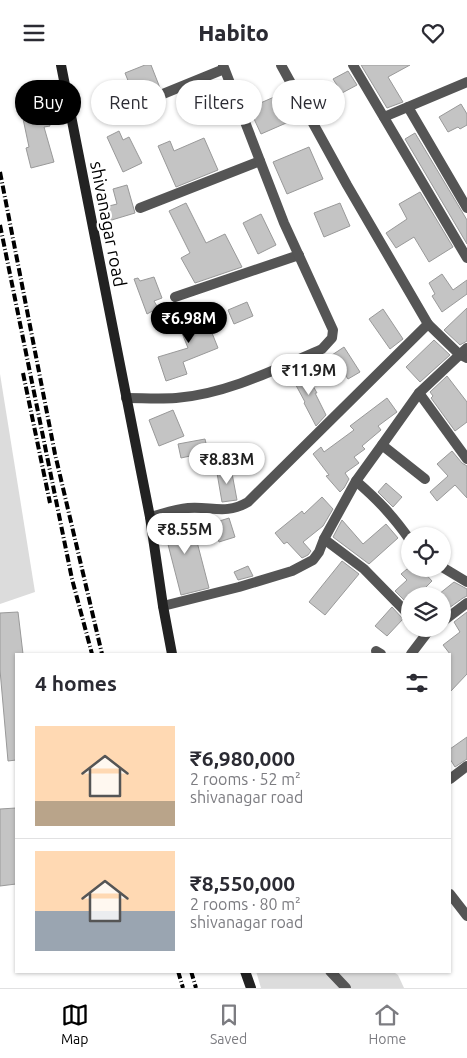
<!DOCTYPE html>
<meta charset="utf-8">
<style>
:root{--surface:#fff;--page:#f7f7f7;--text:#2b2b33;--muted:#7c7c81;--line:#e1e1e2;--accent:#000}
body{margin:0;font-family:Ubuntu,sans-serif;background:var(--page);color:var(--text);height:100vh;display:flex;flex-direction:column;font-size:19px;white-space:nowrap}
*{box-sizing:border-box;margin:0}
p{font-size:16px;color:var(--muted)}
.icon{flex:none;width:28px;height:28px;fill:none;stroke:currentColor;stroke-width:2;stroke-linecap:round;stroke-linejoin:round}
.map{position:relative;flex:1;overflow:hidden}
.details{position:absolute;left:15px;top:588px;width:436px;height:320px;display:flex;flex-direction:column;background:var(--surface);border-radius:0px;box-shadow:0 1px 4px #0004}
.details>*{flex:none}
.top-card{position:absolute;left:15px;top:15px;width:438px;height:45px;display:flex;gap:10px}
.tools{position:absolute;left:401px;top:462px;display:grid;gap:10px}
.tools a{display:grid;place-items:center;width:50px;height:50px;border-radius:50%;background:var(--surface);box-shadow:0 1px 4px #0004;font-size:25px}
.price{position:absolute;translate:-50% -42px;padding:0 11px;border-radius:18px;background:#fff;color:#222;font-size:16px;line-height:32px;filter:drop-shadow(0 1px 2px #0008)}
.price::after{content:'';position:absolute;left:50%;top:30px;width:15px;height:11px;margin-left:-8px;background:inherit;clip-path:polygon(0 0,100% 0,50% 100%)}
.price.active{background:var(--accent);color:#fff}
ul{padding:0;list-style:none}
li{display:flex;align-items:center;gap:15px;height:125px;padding:0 20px}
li+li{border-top:1px solid var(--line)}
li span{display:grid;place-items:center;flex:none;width:140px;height:100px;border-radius:0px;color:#555}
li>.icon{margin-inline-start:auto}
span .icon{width:60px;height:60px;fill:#fffc;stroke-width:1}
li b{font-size:21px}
h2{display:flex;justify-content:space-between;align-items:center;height:60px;padding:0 20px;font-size:21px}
.pill{padding:0 18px;border-radius:22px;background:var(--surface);box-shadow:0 1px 4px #0004;font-size:18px;line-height:45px}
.pill.active{background:var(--accent);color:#fff}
header{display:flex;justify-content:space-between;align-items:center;height:65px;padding:0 20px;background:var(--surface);font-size:22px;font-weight:800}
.tabs{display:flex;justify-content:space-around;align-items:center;height:70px;border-top:1px solid var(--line);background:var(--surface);font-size:14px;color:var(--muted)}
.tabs a{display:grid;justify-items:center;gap:2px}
.tabs .active{color:var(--accent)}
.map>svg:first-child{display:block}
</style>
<header><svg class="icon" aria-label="menu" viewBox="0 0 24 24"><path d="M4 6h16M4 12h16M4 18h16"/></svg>Habito<svg class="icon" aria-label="heart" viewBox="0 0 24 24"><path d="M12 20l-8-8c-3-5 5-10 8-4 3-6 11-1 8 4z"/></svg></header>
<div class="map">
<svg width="467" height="923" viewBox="0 0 467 923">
<rect width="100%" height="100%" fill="#fff"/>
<g fill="#dcdcdc">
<path d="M0,309L35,527L0,539Z"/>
<path d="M256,906H392L398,910L404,923H261Z"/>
</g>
<g fill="#c4c4c4" stroke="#999">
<path d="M145,0H151L160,23L135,33L125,8Z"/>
<path d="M361,0H410L388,12L403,37L387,43Z"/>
<path d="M348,6L357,20L342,28L333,14Z"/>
<path d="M281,29L293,55L261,69L249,43Z"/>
<path d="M461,39L467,49V60L460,64L458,62L448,67L439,52Z"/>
<path d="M46,44L50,61L44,62L54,97L31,103L26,83L29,82L22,49Z"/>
<path d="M119,66L123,75L129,72L142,98L123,107L107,72Z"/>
<path d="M415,68L467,155V179L405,74Z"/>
<path d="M204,73L218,105L176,122L158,81L170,76L174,86Z"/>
<path d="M309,82L323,114L287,129L273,97Z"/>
<path d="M127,120L135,148L105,157L101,143L117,139L113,124Z"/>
<path d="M420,127L453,182L429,197L414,172L396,183L386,168L407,154L399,139Z"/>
<path d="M186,138L206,178L225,169L242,202L195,218L181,193L190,188L169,146Z"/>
<path d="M340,138L350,161L324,172L314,148Z"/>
<path d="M261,149L276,180L258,189L243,158Z"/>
<path d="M442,209L453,225L467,215V229L442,247L432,231L435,229L429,218Z"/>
<path d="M154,212L162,233L154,236L158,243L147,249L134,214L138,213L140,216Z"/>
<path d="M247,237L253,251L234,259L228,245Z"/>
<path d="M202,243L218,283L183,297L187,309L166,316L158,292L188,283L176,253Z"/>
<path d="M467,243V276L460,280L444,265Z"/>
<path d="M383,244L403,274L390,284L369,254Z"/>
<path d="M434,275L450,290L420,317L406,302Z"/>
<path d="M344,282L360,307L348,314L332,290Z"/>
<path d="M303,303L317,328H315L326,350L316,361L304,338L305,337L291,311Z"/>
<path d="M447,311L467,337V357L455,366L431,333L433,331L430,327Z"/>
<path d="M387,333L397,347L378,361L381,365L362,381L365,384L354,392L359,398L345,408L349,414L344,423L340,427L326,411L329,410L313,389L321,382L324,387L354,365L350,361Z"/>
<path d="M173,345L184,371L159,381L149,355Z"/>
<path d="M205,374L208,387L181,393L178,379Z"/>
<path d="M452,386L462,398L467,401V433L455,420L437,436L430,427L448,411L437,399Z"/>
<path d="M231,403L237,435L222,437L217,408L219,407L218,405Z"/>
<path d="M386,418L402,432L393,442L378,427Z"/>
<path d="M322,432L333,444L323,461L303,477L311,486L308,490L302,493L287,477L284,479L275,468L302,446L304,449Z"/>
<path d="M190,450L209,523L181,530L162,456Z"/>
<path d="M229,453L235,472L219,477L213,458Z"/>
<path d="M342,455L363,479L386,459L398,473L369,499L333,472Z"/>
<path d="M342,496L359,509L325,550L309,537Z"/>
<path d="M248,501L253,511L238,515L234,507Z"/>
<path d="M407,504H421L432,516L417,531H410V541L395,526L407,515L401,509Z"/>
<path d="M454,517L467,524V531L463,533L442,548V531L439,529Z"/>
<path d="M392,542L403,554L387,571L375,561Z"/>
<path d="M18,547L23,589H16V695L8,696L0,605V548Z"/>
<path d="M467,547V609L450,627V589L443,580L460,567L454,557Z"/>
<path d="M467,672V694L455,702L450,694V684Z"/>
<path d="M16,743V819L0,821V744Z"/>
</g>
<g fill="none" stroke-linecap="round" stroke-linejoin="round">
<g stroke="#555" stroke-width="10">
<path d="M353,0L467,193"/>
<path d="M408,42L467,143"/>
<path d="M109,51L224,4"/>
<path d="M384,52L467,17"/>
<path d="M140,143L260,96"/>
<path d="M175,232L299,190"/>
<path d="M428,259L459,289L467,293"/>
<path d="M419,328L467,394"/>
<path d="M126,333C142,333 159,334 176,333C227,329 276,304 322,284L332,273L333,265L284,158L223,0"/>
<path d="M382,380L425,414"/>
<path d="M356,416C379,436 393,451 410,475"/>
<path d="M150,452C162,449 175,444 188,443C211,441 226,450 248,437L428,259L347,120L281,0"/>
<path d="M324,474L364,504L410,551"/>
<path d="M442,502L467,517"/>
<path d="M163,541L239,522L292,506L313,495L319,487L324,474L356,416L382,380L419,328L467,283"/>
<path d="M442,557L467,538"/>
<path d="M376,586L381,589"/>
<path d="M411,589L427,568L433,564"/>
<path d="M450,714L467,701"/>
<path d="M450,829L467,851"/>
<path d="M330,906L346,923"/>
</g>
<g stroke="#222" stroke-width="10">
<path d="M61,0L150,452L163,541L172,589"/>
<path d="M245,906L251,923"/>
</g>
<g stroke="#000" stroke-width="4" stroke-dasharray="8 2.5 1 2.5" stroke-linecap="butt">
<path d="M0,107L55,389L102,589"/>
<path d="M0,160L72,514L92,589"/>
<path d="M23,308L50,438"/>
<path d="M178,906L183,923"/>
<path d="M191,906L196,923"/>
</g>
</g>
<g text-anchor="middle" stroke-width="4.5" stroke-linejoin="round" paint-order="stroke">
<g font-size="18" fill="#000" stroke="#fff">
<text transform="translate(108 159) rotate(79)" y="6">shivanagar road</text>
</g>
</g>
</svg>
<div class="tools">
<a><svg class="icon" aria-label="locate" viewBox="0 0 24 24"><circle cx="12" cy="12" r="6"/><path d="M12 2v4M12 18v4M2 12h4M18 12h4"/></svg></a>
<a><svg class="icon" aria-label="layers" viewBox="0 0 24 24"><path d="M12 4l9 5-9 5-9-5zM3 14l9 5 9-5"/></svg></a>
</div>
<b class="price active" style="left:189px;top:279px">₹6.98M</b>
<b class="price" style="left:309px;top:331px">₹11.9M</b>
<b class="price" style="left:227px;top:420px">₹8.83M</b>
<b class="price" style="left:185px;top:490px">₹8.55M</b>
<div class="top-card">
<a class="pill active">Buy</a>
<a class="pill">Rent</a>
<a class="pill">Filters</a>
<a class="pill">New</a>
</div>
<section class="details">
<h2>4 homes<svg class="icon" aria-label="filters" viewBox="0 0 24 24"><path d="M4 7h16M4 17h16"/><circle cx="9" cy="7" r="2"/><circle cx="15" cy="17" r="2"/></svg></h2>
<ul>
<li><span style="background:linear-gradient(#ffd9b3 75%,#b9a48a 0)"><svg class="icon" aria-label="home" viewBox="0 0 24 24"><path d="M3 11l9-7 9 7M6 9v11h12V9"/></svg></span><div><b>₹6,980,000</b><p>2 rooms · 52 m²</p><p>shivanagar road</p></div></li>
<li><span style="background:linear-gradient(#ffd9b3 60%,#9aa5b1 0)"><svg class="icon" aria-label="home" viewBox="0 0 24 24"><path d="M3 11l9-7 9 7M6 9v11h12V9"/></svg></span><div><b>₹8,550,000</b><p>2 rooms · 80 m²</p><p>shivanagar road</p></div></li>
</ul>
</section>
</div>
<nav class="tabs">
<a class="active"><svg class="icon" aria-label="map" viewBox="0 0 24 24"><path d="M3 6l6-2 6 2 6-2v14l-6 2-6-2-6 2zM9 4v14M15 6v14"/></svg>Map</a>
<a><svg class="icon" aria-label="saved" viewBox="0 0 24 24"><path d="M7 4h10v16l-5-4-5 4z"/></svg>Saved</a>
<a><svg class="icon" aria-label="home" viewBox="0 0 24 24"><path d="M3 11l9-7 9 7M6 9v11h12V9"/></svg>Home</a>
</nav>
